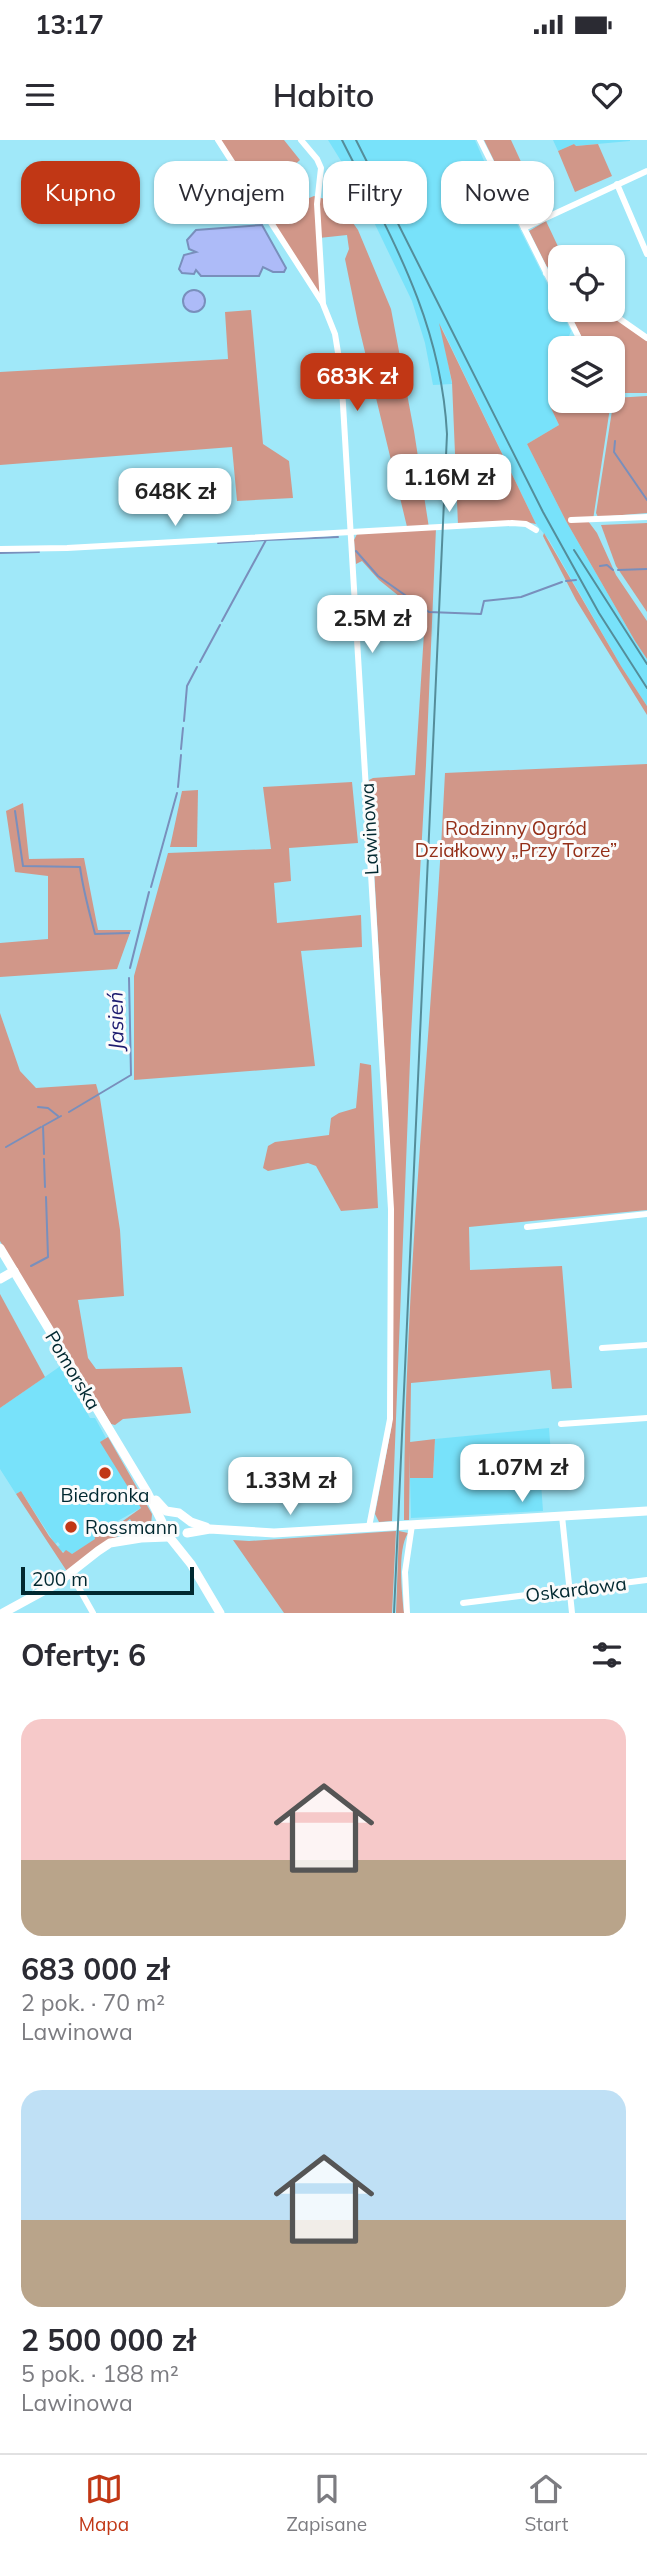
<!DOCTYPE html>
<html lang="pl">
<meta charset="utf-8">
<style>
:root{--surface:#fff;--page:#f2f2f3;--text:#2b2b33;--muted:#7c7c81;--line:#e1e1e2;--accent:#c13715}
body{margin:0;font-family:Mulish,sans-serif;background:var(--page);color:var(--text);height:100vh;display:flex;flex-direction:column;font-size:26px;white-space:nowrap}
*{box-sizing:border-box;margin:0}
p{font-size:23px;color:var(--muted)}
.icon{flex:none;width:38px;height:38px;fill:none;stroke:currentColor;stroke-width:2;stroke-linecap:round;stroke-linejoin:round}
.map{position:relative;height:1473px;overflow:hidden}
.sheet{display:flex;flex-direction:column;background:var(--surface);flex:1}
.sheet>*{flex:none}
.hud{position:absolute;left:21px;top:21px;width:606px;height:63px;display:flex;gap:14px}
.buttons{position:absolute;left:548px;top:105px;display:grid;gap:14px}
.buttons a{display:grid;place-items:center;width:77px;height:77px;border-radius:14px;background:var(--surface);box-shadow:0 2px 5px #0004;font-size:35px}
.scale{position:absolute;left:21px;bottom:18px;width:173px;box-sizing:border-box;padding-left:7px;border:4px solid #002830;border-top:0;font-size:19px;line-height:24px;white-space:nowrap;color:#002830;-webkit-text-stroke:5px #fbfbfb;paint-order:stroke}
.price{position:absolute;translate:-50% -60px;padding:0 16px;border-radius:14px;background:#fff;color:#222;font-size:23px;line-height:46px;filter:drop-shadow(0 2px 4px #0008)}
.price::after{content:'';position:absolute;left:50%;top:42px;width:21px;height:16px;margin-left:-10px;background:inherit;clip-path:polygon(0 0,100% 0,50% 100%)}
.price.current{background:var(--accent);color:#fff}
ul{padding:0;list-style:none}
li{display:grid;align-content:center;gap:14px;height:371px;padding:0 21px}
li span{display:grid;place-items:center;height:217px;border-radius:21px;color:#555}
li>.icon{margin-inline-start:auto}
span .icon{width:126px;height:126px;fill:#fffc;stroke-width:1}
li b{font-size:30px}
h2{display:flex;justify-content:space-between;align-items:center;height:84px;padding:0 21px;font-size:30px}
.tag{padding:0 24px;border-radius:21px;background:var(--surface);box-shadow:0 2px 5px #0004;font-size:24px;line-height:63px}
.tag.current{background:var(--accent);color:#fff}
.status{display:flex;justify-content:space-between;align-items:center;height:49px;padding:0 35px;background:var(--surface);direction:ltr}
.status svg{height:19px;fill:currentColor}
header{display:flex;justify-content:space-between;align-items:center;height:91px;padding:0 21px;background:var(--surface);font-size:32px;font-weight:600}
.dock{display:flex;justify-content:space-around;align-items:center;height:98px;border-top:2px solid var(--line);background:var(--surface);font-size:19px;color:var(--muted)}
.dock a{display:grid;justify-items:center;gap:4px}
.dock .current{color:var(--accent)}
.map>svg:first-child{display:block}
</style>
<div class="status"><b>13:17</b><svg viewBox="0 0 49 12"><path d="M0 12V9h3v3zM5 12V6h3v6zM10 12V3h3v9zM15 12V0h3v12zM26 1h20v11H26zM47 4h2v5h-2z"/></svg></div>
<header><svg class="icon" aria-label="menu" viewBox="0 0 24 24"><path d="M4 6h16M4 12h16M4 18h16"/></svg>Habito<svg class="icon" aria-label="heart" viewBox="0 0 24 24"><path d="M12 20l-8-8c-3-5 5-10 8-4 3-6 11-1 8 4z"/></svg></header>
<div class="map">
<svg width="647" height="1473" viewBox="0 0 647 1473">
<rect width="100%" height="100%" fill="#a0e8f9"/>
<g fill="#78e2fa">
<path d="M328,0H475L491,37L494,38L557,163L556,165L561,170L569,187L571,191L569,196L572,202L579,208H560V261H562L550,266L559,285L527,304L566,381L635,501L647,519V566L621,526L549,400L536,384L441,186L452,244L433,245L425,203L412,161L356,45Z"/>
<path d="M553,0H630V1L575,6L574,4L558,11Z"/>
<path d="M62,1225L89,1269L86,1271L90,1278H95L106,1298L101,1302L141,1368L94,1394L96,1399L72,1414L61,1411L57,1407L60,1405L58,1402L55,1404L50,1396L21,1351L16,1354L0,1329V1268Z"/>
<path d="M549,1288L552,1328L540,1329L543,1371L411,1378L410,1338L433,1337L435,1299Z"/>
</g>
<g fill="#d19789">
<path d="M218,0H284L300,20L278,39L292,65L314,56L339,63L358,90L391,169L414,291L429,388H436L426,625L411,895L392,1381L379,1382L375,1374L392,1284L393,1064L369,640L373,638L415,635L425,477L379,440L362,421L356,424L354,400L357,394L408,391L358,183L345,119L349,109L347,95L319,98L323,164Z"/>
<path d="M484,0H511L545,74L529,82L521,76Z"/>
<path d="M574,4L576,6L598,4L612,36L575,52L558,11Z"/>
<path d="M546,81L563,117H560V125L552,129L547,127L529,91Z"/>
<path d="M251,170L263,304L289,321L293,358L237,361L232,307L0,325V232L228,219L225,172Z"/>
<path d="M568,170H603L647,201V253H613L612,208H587Z"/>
<path d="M439,183L536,384L521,381L458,385L452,242Z"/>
<path d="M647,256V373L598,377L596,373L614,258Z"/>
<path d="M562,261H611L593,380L588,381L597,393L616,435L647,481V519L635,501L566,381L527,304L559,285L550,266Z"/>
<path d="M647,383V472L616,426L601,385Z"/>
<path d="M544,393L621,526L647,566V575L576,460L546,402L543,396Z"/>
<path d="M647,624V1070L469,1087L470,1130L562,1126L572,1248L552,1249L550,1230L411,1243L409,1380H404C404,1131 433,882 445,633Z"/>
<path d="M352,642L358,703L289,708L291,741L274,743L277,783L361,775L362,807L301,811L315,926L134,940V836L168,713L271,709L263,647Z"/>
<path d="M198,650L197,707H170L182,651Z"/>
<path d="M23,663L29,719L84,718L98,790H131L117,829L0,837V803L48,799V736L15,732L6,671Z"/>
<path d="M0,873L20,931L36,948L96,944L100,958L120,1090L124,1156L78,1160L88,1218L96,1229L182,1227L191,1273L123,1279L115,1285L111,1284L0,1101Z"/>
<path d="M360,923L371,925L378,1068L341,1071L316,1026L308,1023L268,1031L263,1028L268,1006L275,1002L329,995L331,978L339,973L356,968Z"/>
<path d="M0,1154L45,1237L0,1268Z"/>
<path d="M108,1297L152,1374L151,1385L138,1393L133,1389H125L133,1384L130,1379L121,1385L120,1383L141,1368L100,1302Z"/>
<path d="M435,1299L433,1338H410V1302Z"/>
<path d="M21,1351L49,1396L63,1413L66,1410L72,1414L95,1399L94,1394L108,1388L115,1389L118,1396L68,1433L16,1354Z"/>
<path d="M396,1391L392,1473H284L233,1400L249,1401Z"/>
<path d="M399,1391L408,1393C397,1410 402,1453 404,1473H396Z"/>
</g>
<g fill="#adbbf8" stroke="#798fbc" stroke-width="2">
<path d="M262,85L286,128L284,132H273L263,127L259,136H201L196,130L194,134L182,133L179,129L184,115L196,112L189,109L187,100L196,90Z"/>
<circle cx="194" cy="161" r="11"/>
</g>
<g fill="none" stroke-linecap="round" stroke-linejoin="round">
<g stroke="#798fbc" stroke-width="2">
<path d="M615,301L614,312L647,360"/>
<path d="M218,403L266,400"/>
<path d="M356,411L378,436L429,472L481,474L484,461L521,457L562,442"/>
<path d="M0,413L39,412"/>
<path d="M600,426L607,425L613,430"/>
<path d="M618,430L647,429"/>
<path d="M566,441L576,440"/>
<path d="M222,481L266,400L338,397"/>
<path d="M200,522L220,485"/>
<path d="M184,581L187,546L197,527"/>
<path d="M181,609L183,588"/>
<path d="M178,647L181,615"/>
<path d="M15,671L23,726L80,727C83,750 89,771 95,794L129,793"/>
<path d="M151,747L177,653"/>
<path d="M130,828L149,752"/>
<path d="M38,967L48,968L58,976"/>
<path d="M69,972L131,935L129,838"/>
<path d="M6,1007L41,987"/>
<path d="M44,1014L43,986L61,976"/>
<path d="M44,1019L45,1047"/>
<path d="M31,1126L48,1117L46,1057"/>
</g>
<g stroke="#fff" stroke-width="6">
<path d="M218,0L322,162"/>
<path d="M301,0L317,19L321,28L317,64L323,164L335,194L341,231L391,1069L390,1279L369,1387"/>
<path d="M480,0L560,160"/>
<path d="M617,44L647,114"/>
<path d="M524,88L647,31"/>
<path d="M546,133H553L560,138"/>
<path d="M565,170L583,206"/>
<path d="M607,170L647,198"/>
<path d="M571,380L647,377"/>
<path d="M0,409L67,408L512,383L526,384L536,390"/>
<path d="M527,1087L647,1074"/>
<path d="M602,1208L647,1205"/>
<path d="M561,1284L647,1278"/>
<path d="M562,1376L572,1473"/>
<path d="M71,1434L93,1473"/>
<path d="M463,1463L647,1440"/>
<path d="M407,1473L405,1432L412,1385"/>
</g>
<g stroke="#fff" stroke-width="9">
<path d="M0,1108L147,1352L162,1382"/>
<path d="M0,1139L14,1131"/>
<path d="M156,1360L166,1371L179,1373L191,1382L206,1387"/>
<path d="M187,1393L210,1389L274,1393L647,1371"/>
<path d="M171,1399L191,1424L220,1473"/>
<path d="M3,1473L56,1444L98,1411L110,1403L141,1398L168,1397"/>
</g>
<g stroke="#548d9a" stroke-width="2">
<path d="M342,0C392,99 441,181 447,294L394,1473"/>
<path d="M356,0L543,372L599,473L647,548"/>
<path d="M574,410L647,524"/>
</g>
</g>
<g fill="#c13715" stroke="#fbfbfb" stroke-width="2.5">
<circle cx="105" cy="1333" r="7"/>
<circle cx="71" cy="1387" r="7"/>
</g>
<g text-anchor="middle" stroke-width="6" stroke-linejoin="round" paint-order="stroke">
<g font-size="19" fill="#942f18" stroke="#fbfbfb">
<text x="516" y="695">Rodzinny Ogród<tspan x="516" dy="22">Działkowy „Przy Torze”</tspan></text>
</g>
<g font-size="19" fill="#002830" stroke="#fbfbfb">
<text transform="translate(369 689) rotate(-93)" y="7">Lawinowa</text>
<text transform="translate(73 1230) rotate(59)" y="7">Pomorska</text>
<text transform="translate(576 1449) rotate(-7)" y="7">Oskardowa</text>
</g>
<g font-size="19" fill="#002830" stroke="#fbfbfb">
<text x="105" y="1362">Biedronka</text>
<text x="85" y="1394" text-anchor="start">Rossmann</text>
</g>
<g font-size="21" font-style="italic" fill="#1d1c70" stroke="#fbfbfb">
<text transform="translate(116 881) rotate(-91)" y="7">Jasień</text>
</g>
</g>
</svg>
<div class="buttons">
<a><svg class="icon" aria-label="locate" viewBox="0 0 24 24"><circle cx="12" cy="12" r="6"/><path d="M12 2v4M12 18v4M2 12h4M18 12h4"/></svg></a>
<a><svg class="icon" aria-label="layers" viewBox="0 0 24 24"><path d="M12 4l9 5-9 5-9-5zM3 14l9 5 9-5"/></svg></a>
</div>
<div class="scale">200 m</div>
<b class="price current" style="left:357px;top:273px">683K zł</b>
<b class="price" style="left:449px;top:374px">1.16M zł</b>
<b class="price" style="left:175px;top:388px">648K zł</b>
<b class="price" style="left:372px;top:515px">2.5M zł</b>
<b class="price" style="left:522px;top:1364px">1.07M zł</b>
<b class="price" style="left:290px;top:1377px">1.33M zł</b>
<div class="hud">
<a class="tag current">Kupno</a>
<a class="tag">Wynajem</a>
<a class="tag">Filtry</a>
<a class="tag">Nowe</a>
</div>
</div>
<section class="sheet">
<h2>Oferty: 6<svg class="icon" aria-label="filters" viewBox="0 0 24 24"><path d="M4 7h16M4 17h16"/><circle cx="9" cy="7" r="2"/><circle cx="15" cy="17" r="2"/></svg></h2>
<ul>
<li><span style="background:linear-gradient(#f6c9c9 65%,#b9a48a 0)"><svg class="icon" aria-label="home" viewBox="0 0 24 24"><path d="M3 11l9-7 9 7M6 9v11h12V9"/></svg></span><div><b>683 000 zł</b><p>2 pok. · 70 m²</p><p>Lawinowa</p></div></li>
<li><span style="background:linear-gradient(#bfe0f5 60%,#b9a48a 0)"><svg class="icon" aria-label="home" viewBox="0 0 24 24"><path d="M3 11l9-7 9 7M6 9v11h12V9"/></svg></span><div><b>2 500 000 zł</b><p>5 pok. · 188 m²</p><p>Lawinowa</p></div></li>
</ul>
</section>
<nav class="dock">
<a class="current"><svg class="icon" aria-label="map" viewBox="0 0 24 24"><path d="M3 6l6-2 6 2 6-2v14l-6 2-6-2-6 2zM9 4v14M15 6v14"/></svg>Mapa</a>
<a><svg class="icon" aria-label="saved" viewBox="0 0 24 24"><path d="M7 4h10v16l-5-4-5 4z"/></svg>Zapisane</a>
<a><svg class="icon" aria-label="home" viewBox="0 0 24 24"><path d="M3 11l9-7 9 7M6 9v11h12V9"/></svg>Start</a>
</nav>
